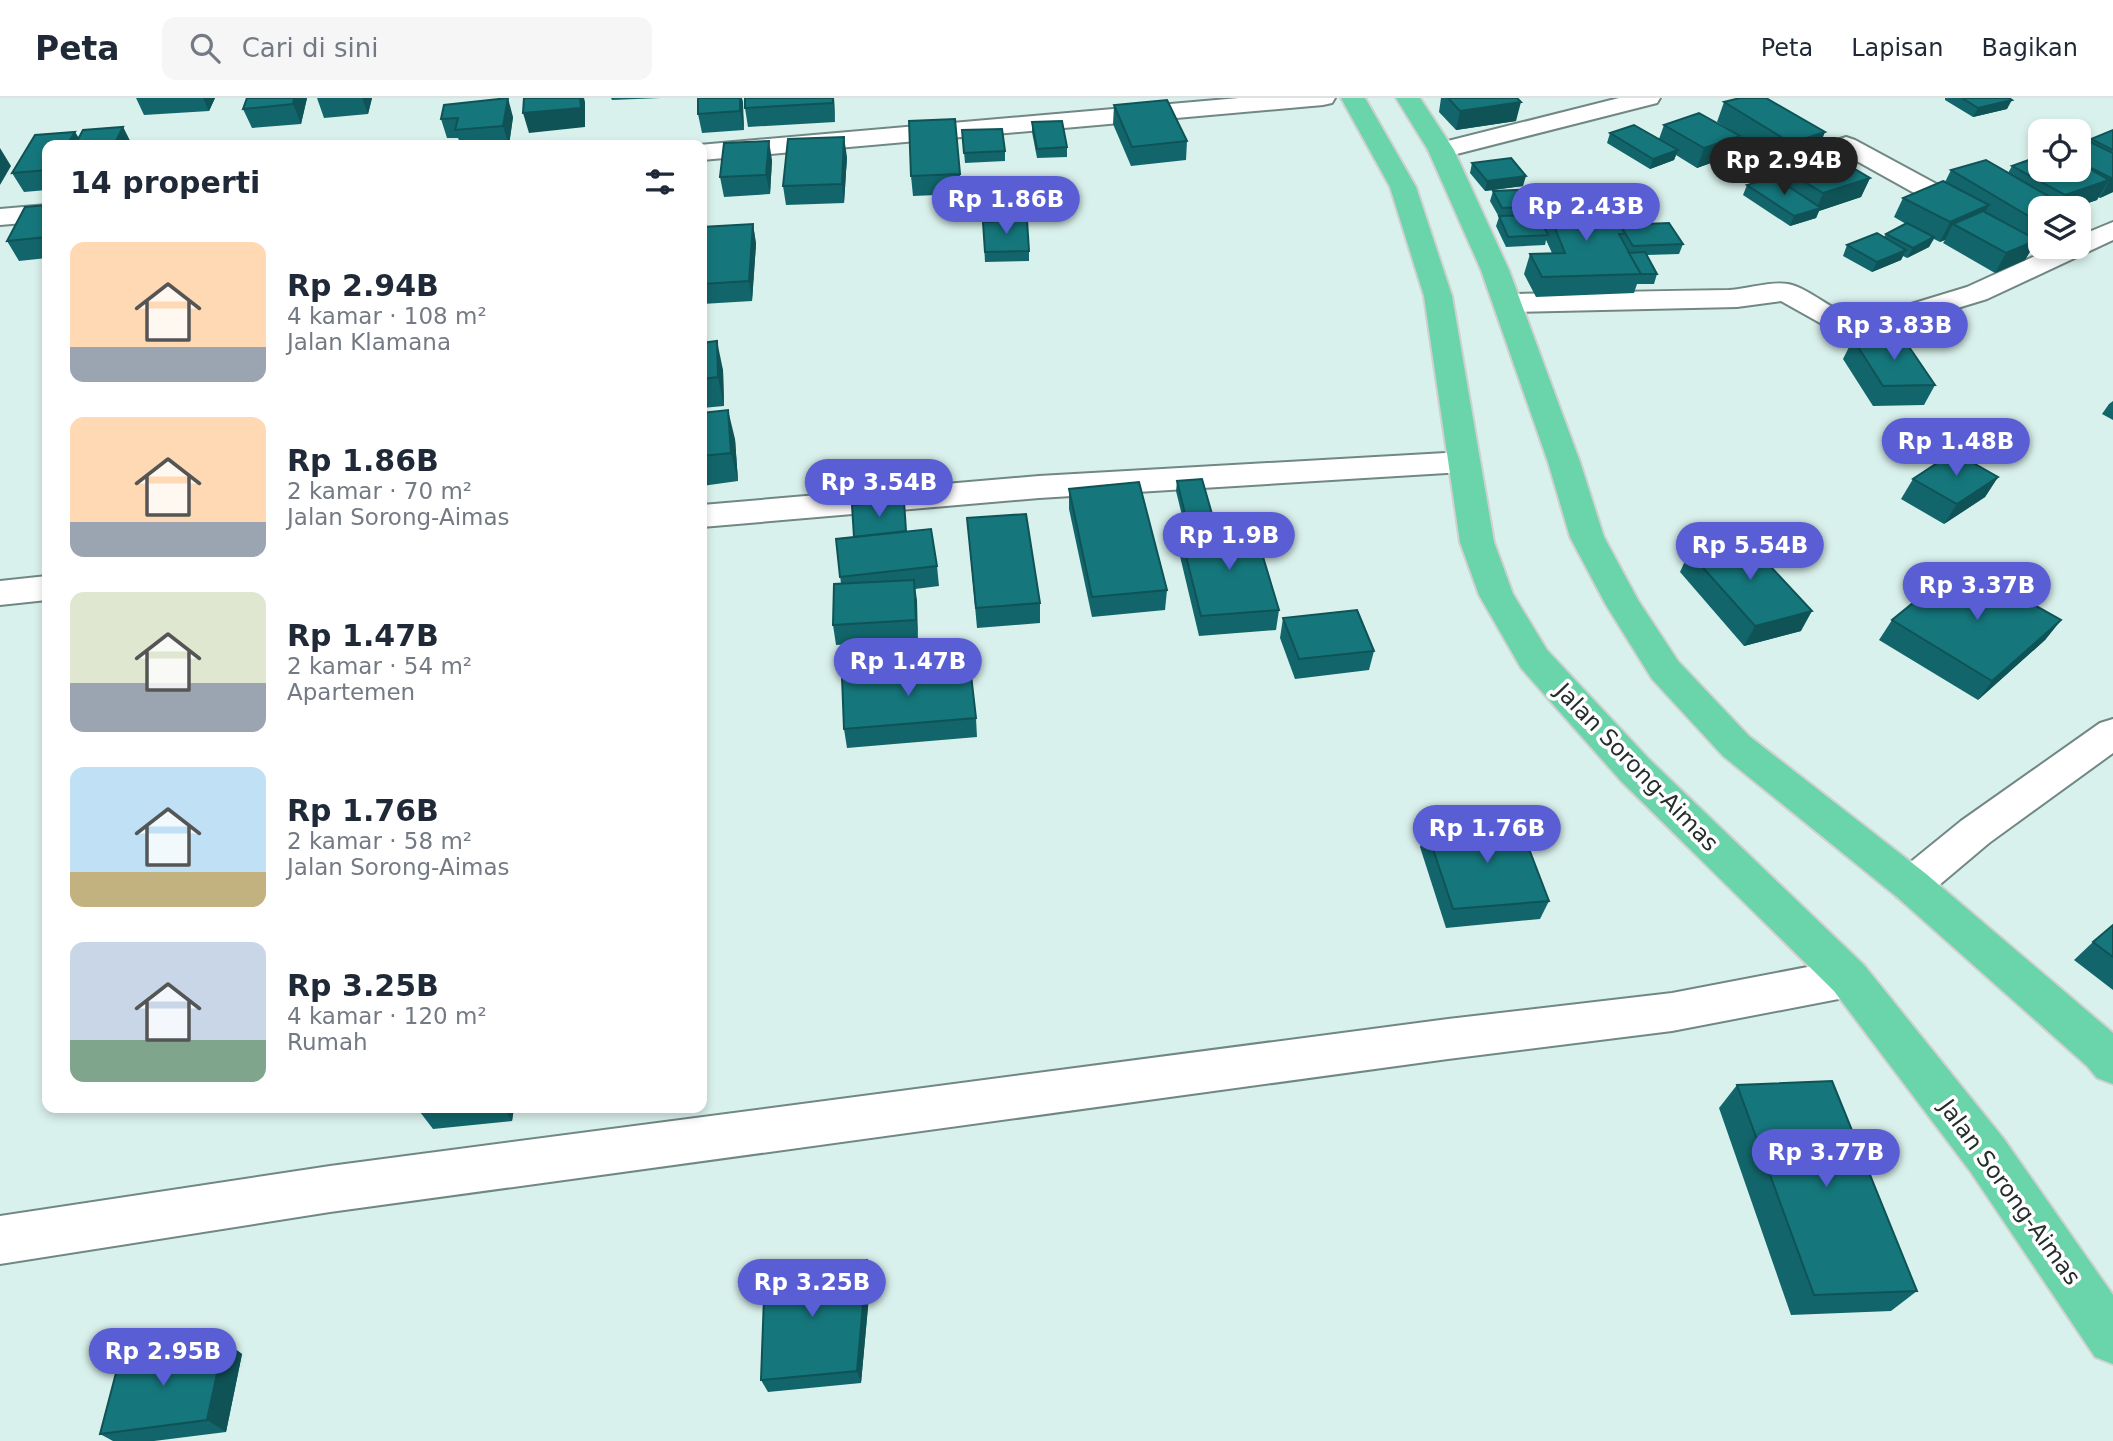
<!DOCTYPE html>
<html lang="id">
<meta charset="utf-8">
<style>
:root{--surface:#fff;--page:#f6f6f7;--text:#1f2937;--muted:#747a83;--line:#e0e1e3;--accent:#595ed5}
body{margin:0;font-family:"DejaVu Sans",sans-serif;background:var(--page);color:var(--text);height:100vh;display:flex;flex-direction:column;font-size:26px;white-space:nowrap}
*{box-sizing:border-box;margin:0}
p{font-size:23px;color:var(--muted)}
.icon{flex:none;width:38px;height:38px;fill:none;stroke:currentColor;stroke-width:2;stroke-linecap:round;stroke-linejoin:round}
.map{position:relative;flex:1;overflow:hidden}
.details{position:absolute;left:42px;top:42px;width:665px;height:973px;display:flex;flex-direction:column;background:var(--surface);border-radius:14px;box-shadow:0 4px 10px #0003}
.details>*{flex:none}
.controls{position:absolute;left:2028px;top:21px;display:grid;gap:14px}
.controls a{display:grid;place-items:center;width:63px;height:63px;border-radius:14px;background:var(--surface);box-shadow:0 4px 10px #0003;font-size:35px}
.price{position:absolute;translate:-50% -60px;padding:0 16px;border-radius:24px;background:var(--accent);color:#fff;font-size:23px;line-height:46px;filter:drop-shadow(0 2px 4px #0008)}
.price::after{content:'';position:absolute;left:50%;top:42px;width:21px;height:16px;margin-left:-10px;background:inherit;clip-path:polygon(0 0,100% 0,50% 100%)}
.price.selected{background:#222;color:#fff}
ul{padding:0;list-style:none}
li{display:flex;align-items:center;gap:21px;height:175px;padding:0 28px}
li span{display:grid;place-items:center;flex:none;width:196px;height:140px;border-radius:14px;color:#555}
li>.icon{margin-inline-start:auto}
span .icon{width:84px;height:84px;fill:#fffc;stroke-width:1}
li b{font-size:30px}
h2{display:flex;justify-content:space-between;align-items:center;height:84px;padding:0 28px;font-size:30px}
header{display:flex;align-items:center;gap:42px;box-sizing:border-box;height:98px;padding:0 35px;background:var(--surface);border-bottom:2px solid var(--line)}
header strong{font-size:33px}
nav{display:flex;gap:38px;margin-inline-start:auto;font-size:24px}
.search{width:490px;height:63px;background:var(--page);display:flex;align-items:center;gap:18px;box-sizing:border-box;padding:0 24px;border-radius:14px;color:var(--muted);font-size:26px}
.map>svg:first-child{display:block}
</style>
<header>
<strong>Peta</strong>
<div class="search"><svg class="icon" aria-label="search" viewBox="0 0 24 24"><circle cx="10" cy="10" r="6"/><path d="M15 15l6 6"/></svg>Cari di sini</div>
<nav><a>Peta</a><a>Lapisan</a><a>Bagikan</a></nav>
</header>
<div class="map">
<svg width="2113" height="1343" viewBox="0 0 2113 1343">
<rect width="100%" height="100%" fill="#d9f1ec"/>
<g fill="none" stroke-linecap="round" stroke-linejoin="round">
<g stroke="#718783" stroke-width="4">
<g id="minor">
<path d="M1239,0H1335L1332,5L1323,7L702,62V47H699Z"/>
<path d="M1619,0H1660L1657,5L1441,60L1432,57L1428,52L1432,47Z"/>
<path d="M1846,39L1855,42L1979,109L1983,115L1979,121L1970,123L1961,121L1837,52L1833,47L1837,42Z"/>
<path d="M47,107V123L0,127V111Z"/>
<path d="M2113,124V142L1987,201L1905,226L1891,235L1881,238L1862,239L1831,231L1781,203L1737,209L1508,214L1498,211L1494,205L1498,199L1508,196C1582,195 1655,193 1729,192C1748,191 1770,183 1788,186C1821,193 1849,236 1885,214L1967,189L2055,149H2079V138Z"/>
<path d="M1463,354L1474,357L1479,364L1474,371L1463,374L1039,400L702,429V407L1039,378Z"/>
<path d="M47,478V502L0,507V483Z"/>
<path d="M2113,621V655L1989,745L1925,799L1911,804L1897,799L1891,787L1897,775L1961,723L2100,625Z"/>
<path d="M1849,861L1864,867L1870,880L1864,893L1849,899L1672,933L1448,961L330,1114L0,1166V1118L330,1068L1448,921L1672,895Z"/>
</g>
</g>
<g stroke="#cfd1d1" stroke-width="4">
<g id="trunk">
<path d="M1341,0H1365L1416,89L1452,198L1494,444L1513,496L1547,552L1649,661L1864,867L2004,1041L2113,1197V1266L2095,1259L1970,1073L1834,893L1621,683L1521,570L1479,497L1460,444L1424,198L1390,89Z"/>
<path d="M1396,0H1420L1454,52L1509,172L1580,364L1604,439L1638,502L1678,563L1749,638L1925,775L2113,935V986L2097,980L2087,968L1897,799L1723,658L1652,581L1606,507L1570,439L1548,364L1481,172L1428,52Z"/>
</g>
</g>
<use href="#minor" fill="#fff" fill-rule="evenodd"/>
<use href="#trunk" fill="#6ad4ab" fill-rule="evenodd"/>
</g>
<g fill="#12666b">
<path d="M136,0H215L209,13L144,17Z"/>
<path d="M247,0H307L301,26L252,30L243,11Z"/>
<path d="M317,0H372L368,16L324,20Z"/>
<path d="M611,0H661L612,2Z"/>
<path d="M698,0H742L744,32L702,35L698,16Z"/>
<path d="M745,0H834L835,24L748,29L745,10Z"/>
<path d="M1441,0H1517L1516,23L1456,32L1439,14Z"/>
<path d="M1945,0H2009L2007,11L1973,19L1945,2Z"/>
<path d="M1724,4L1817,54L1783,64L1717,24Z"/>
<path d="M1114,7L1187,43L1186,62L1131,68L1113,26Z"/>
<path d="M513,19L509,47H461L458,40H447L441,21Z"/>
<path d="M1032,24L1067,49V59L1037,60L1032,34Z"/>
<path d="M1664,27L1740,38L1733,57L1697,70L1676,57L1674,62L1650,71L1607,45L1610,35L1659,41Z"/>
<path d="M123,29L132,47H47V92L24,94L12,75L35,37L75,34L79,40L83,32Z"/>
<path d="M962,32L1005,53V63L965,65Z"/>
<path d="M2113,32V94L2100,100L2098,99L2097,102L2073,110H2040V143L2035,145L2025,162L1995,175L1943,145L1945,142L1940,144L1934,141L1929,149L1907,160L1903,158L1901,162L1872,174L1843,158L1847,147L1884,139L1886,136L1906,126L1894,119L1903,100L1945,84L1951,72L2008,75L2012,68L2079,45L2090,44L2091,41Z"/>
<path d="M847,59L844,105L786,107L783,88Z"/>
<path d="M772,62L770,96L724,99L720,79Z"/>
<path d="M1472,65L1523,88L1485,93L1470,75Z"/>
<path d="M1780,69L1870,80L1861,99L1819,113L1816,120L1790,128L1743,97L1747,87L1775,80Z"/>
<path d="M960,76L961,96L913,98L911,78Z"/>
<path d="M1493,93L1549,105L1683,146L1679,156L1647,157L1657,176L1654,186H1637L1634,195L1536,199L1524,176L1530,156L1552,155L1546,142L1545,147L1506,149L1496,128L1499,119L1490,103Z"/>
<path d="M47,107V160L19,163L7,143Z"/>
<path d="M983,124L1029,153V163L985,164Z"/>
<path d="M753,126L756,146L752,203L702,206V129Z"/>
<path d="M1853,241L1935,287L1924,307L1873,308L1843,261Z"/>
<path d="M702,245L723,272L724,308L702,310Z"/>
<path d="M2113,303V322L2102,316L2109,306Z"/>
<path d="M702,315L735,341L738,383L702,388Z"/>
<path d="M1998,379L1985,399L1944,426L1901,401L1913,381Z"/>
<path d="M1177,383L1216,430V431L1279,512L1276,532L1199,538L1179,454L1180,434H1186L1176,393Z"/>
<path d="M1069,391L1167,492L1165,512L1092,519L1069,411Z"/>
<path d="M967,420L1040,505V525L977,530Z"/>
<path d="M906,433L937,468L939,488L915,491L918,542L836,547L833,527L841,486L836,441Z"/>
<path d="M1689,454L1801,533L1744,548L1680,474Z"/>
<path d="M1283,520L1374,553L1369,572L1295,581L1280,540Z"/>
<path d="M1892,522H2061L2045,542L1978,602L1879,542Z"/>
<path d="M976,620L977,639L847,650L844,631Z"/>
<path d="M1426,730L1549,803L1540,821L1446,830L1420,749Z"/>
<path d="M2113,827V892L2074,862L2093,844Z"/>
<path d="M1737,987L1917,1193L1891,1213L1791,1217L1719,1010Z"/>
<path d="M421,1010H514L512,1023L433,1031L420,1014Z"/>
<path d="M867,1162L871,1176L861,1285L768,1294L761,1282Z"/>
<path d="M224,1243L242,1256L226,1334L154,1343H113L100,1336Z"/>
</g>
<g fill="#0f5357">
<path d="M203,0H215L209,13Z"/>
<path d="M294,0H307L301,26L293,6Z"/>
<path d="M362,0H372L368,16Z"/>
<path d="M508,0L513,19L509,47L503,28Z"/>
<path d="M580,0H584L585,4V29L529,35L523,15Z"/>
<path d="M740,0H742L743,4L744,32L740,13Z"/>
<path d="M833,0H834L835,24L833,5Z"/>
<path d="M2012,2L2007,11L1973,19L1978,10Z"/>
<path d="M1521,4L1516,23L1456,32L1460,13Z"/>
<path d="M123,29L132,47H114Z"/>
<path d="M75,34L82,47H67Z"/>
<path d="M1825,34L1817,54L1783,64L1791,45Z"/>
<path d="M1740,38L1733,57L1697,70L1704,50Z"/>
<path d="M844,39L847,59L844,105L842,86Z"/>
<path d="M769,43L772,62L770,96L766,77Z"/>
<path d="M0,50L11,68L0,87Z"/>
<path d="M1678,52L1674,62L1650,71L1653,61Z"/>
<path d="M1526,78L1523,88L1485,93L1487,83Z"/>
<path d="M1870,80L1861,99L1819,113L1816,120L1790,128L1794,118L1816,112L1823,95Z"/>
<path d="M2111,80H2113V94L2100,100Z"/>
<path d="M2109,82L2097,102L2073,110H2057L2065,97Z"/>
<path d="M1989,107L1979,127L1953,126L1945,142L1940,144L1950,124Z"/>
<path d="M753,126L756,146L752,203L749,183Z"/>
<path d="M2040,131V143L2035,145L2025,162L1995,175L2006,155L2033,144Z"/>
<path d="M1934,139L1929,149L1907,160L1913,150Z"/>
<path d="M1906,152L1901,162L1872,174L1877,164Z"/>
<path d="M717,243L723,272L724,308L718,279Z"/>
<path d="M728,312L735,341L738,383L731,355Z"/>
<path d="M1998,379L1985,399L1944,426L1957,406Z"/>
<path d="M914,482L917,502L918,542L916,522Z"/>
<path d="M1812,513L1801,533L1744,548L1755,528Z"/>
<path d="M2061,522L2045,542L1978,602L1992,583Z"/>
<path d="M504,1010H514L512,1023Z"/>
<path d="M867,1162L871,1176L861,1285L857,1273Z"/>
<path d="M224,1243L242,1256L226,1334L207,1322Z"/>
</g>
<g fill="#15777c" stroke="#0f5357" stroke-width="2">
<path d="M247,0H294L293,6L243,11Z"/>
<path d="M508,0L503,28L455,32L458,20L441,21L444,7Z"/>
<path d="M524,0H580L581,10L523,15Z"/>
<path d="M698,0H740V13L698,16Z"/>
<path d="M745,0H833V5L745,10Z"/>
<path d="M1448,0H1517L1521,4L1460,13Z"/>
<path d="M1740,0H1766L1825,34L1791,45L1724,4Z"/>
<path d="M1962,0H2009L2012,2L1978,10Z"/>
<path d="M1167,2L1187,43L1132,49L1114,7Z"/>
<path d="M1699,15L1740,38L1704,50L1664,27Z"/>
<path d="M955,21L960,76L911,78L909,23Z"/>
<path d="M1062,23L1067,49L1037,51L1032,24Z"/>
<path d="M1634,27L1678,52L1653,61L1610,35Z"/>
<path d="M123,29L114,47H75L83,32Z"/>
<path d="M1002,31L1005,53L964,55L962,32Z"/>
<path d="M2113,32V52L2091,41Z"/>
<path d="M75,34L67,47H47V72L12,75L35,37Z"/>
<path d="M844,39L842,86L783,88L788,41Z"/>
<path d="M2086,42L2113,55V80H2111L2079,64V45Z"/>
<path d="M769,43L766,77L720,79L724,45Z"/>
<path d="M1826,54L1870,80L1823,95L1780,69Z"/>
<path d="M2040,58V72H2079V65L2109,82L2065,97L2012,68Z"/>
<path d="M1511,60L1526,78L1487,83L1472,65Z"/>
<path d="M1986,62L2069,110H2040V125L1951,72Z"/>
<path d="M1774,79L1821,110L1794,118L1747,87Z"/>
<path d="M1943,83L1989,107L1950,124L1903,100Z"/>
<path d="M1541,91L1549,105H1545L1544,108L1502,110L1493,93Z"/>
<path d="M1608,104L1625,136H1619L1641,176L1542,179L1530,156L1565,155L1545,105Z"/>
<path d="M47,107V139L7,143L25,109Z"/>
<path d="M1983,113L2037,142L2006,155L1953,126Z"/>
<path d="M1538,117L1548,137L1508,139L1499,118Z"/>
<path d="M1027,122L1029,153L985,154L983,124Z"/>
<path d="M1669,125L1683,146L1633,148L1620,127Z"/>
<path d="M1907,125L1934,139L1913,150L1886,136Z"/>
<path d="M753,126L749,183L702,186V129Z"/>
<path d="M1877,135L1906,152L1877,164L1847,147Z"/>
<path d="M1645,154L1657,176H1641L1629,155Z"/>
<path d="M1903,240L1935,287L1883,288L1853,241Z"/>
<path d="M717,243L718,279L702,281V245Z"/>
<path d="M728,312L731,355L702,358V315Z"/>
<path d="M1954,354L1998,379L1957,406L1913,381Z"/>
<path d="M1202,381L1216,430L1189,432L1177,383Z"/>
<path d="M1139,384L1167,492L1092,499L1069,391Z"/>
<path d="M904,403L906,433L854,439L852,407Z"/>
<path d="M1026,416L1040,505L976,510L967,420Z"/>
<path d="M1254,429L1279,512L1201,518L1180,434Z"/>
<path d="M931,431L937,468L840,479L836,441Z"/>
<path d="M1744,440L1812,513L1755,528L1689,454Z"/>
<path d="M1961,466L2061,522L1992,583L1892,522Z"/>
<path d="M914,482L916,522L833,527L834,486Z"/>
<path d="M1357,512L1374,553L1299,561L1283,520Z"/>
<path d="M970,568L976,620L844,631L842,579Z"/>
<path d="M1518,722L1549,803L1453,811L1426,730Z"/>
<path d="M2113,827V859L2093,844Z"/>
<path d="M1832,983L1917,1193L1814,1197L1737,987Z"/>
<path d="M421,1010H468L420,1014Z"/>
<path d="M867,1162L857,1273L761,1282L765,1171Z"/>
<path d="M224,1243L207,1322L100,1336L121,1256Z"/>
</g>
<g text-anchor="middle" stroke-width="7" stroke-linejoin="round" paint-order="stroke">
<g font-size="23" fill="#252e2c" stroke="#fff">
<text transform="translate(1637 669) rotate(46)" y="8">Jalan Sorong-Aimas</text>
<text transform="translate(2010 1094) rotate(54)" y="8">Jalan Sorong-Aimas</text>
</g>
</g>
</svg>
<div class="controls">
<a><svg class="icon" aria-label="locate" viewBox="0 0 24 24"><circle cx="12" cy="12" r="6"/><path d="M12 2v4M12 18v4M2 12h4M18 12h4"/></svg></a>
<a><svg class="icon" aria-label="layers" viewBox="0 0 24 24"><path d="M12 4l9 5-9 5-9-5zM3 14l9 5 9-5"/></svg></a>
</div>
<b class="price selected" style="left:1784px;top:99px">Rp 2.94B</b>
<b class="price" style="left:1006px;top:138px">Rp 1.86B</b>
<b class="price" style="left:1586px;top:145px">Rp 2.43B</b>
<b class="price" style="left:1894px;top:264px">Rp 3.83B</b>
<b class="price" style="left:1956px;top:380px">Rp 1.48B</b>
<b class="price" style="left:879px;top:421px">Rp 3.54B</b>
<b class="price" style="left:1229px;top:474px">Rp 1.9B</b>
<b class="price" style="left:1750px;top:484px">Rp 5.54B</b>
<b class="price" style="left:1977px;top:524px">Rp 3.37B</b>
<b class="price" style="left:908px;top:600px">Rp 1.47B</b>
<b class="price" style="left:1487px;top:767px">Rp 1.76B</b>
<b class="price" style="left:1826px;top:1091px">Rp 3.77B</b>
<b class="price" style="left:812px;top:1221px">Rp 3.25B</b>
<b class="price" style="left:163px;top:1290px">Rp 2.95B</b>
<section class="details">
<h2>14 properti<svg class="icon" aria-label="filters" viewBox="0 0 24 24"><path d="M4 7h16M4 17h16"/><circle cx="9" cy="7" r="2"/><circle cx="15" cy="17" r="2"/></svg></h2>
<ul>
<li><span style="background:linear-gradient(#ffd9b3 75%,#9aa5b1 0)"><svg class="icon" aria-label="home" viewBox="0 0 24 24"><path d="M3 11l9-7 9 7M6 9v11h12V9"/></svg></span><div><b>Rp 2.94B</b><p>4 kamar · 108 m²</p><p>Jalan Klamana</p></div></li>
<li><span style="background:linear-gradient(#ffd9b3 75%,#9aa5b1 0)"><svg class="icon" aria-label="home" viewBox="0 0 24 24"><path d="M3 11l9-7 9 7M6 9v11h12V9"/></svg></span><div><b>Rp 1.86B</b><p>2 kamar · 70 m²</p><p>Jalan Sorong-Aimas</p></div></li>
<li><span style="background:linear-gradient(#dfe7d0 65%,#9aa5b1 0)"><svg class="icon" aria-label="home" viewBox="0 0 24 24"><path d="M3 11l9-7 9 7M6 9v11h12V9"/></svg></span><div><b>Rp 1.47B</b><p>2 kamar · 54 m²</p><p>Apartemen</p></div></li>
<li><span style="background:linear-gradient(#bfe0f5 75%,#c2b280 0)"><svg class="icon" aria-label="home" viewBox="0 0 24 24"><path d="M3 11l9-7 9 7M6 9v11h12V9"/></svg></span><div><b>Rp 1.76B</b><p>2 kamar · 58 m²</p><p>Jalan Sorong-Aimas</p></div></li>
<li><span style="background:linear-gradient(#c9d6e8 70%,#7fa58c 0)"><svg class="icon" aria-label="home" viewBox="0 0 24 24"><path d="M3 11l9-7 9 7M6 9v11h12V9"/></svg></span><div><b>Rp 3.25B</b><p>4 kamar · 120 m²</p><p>Rumah</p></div></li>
</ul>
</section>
</div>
